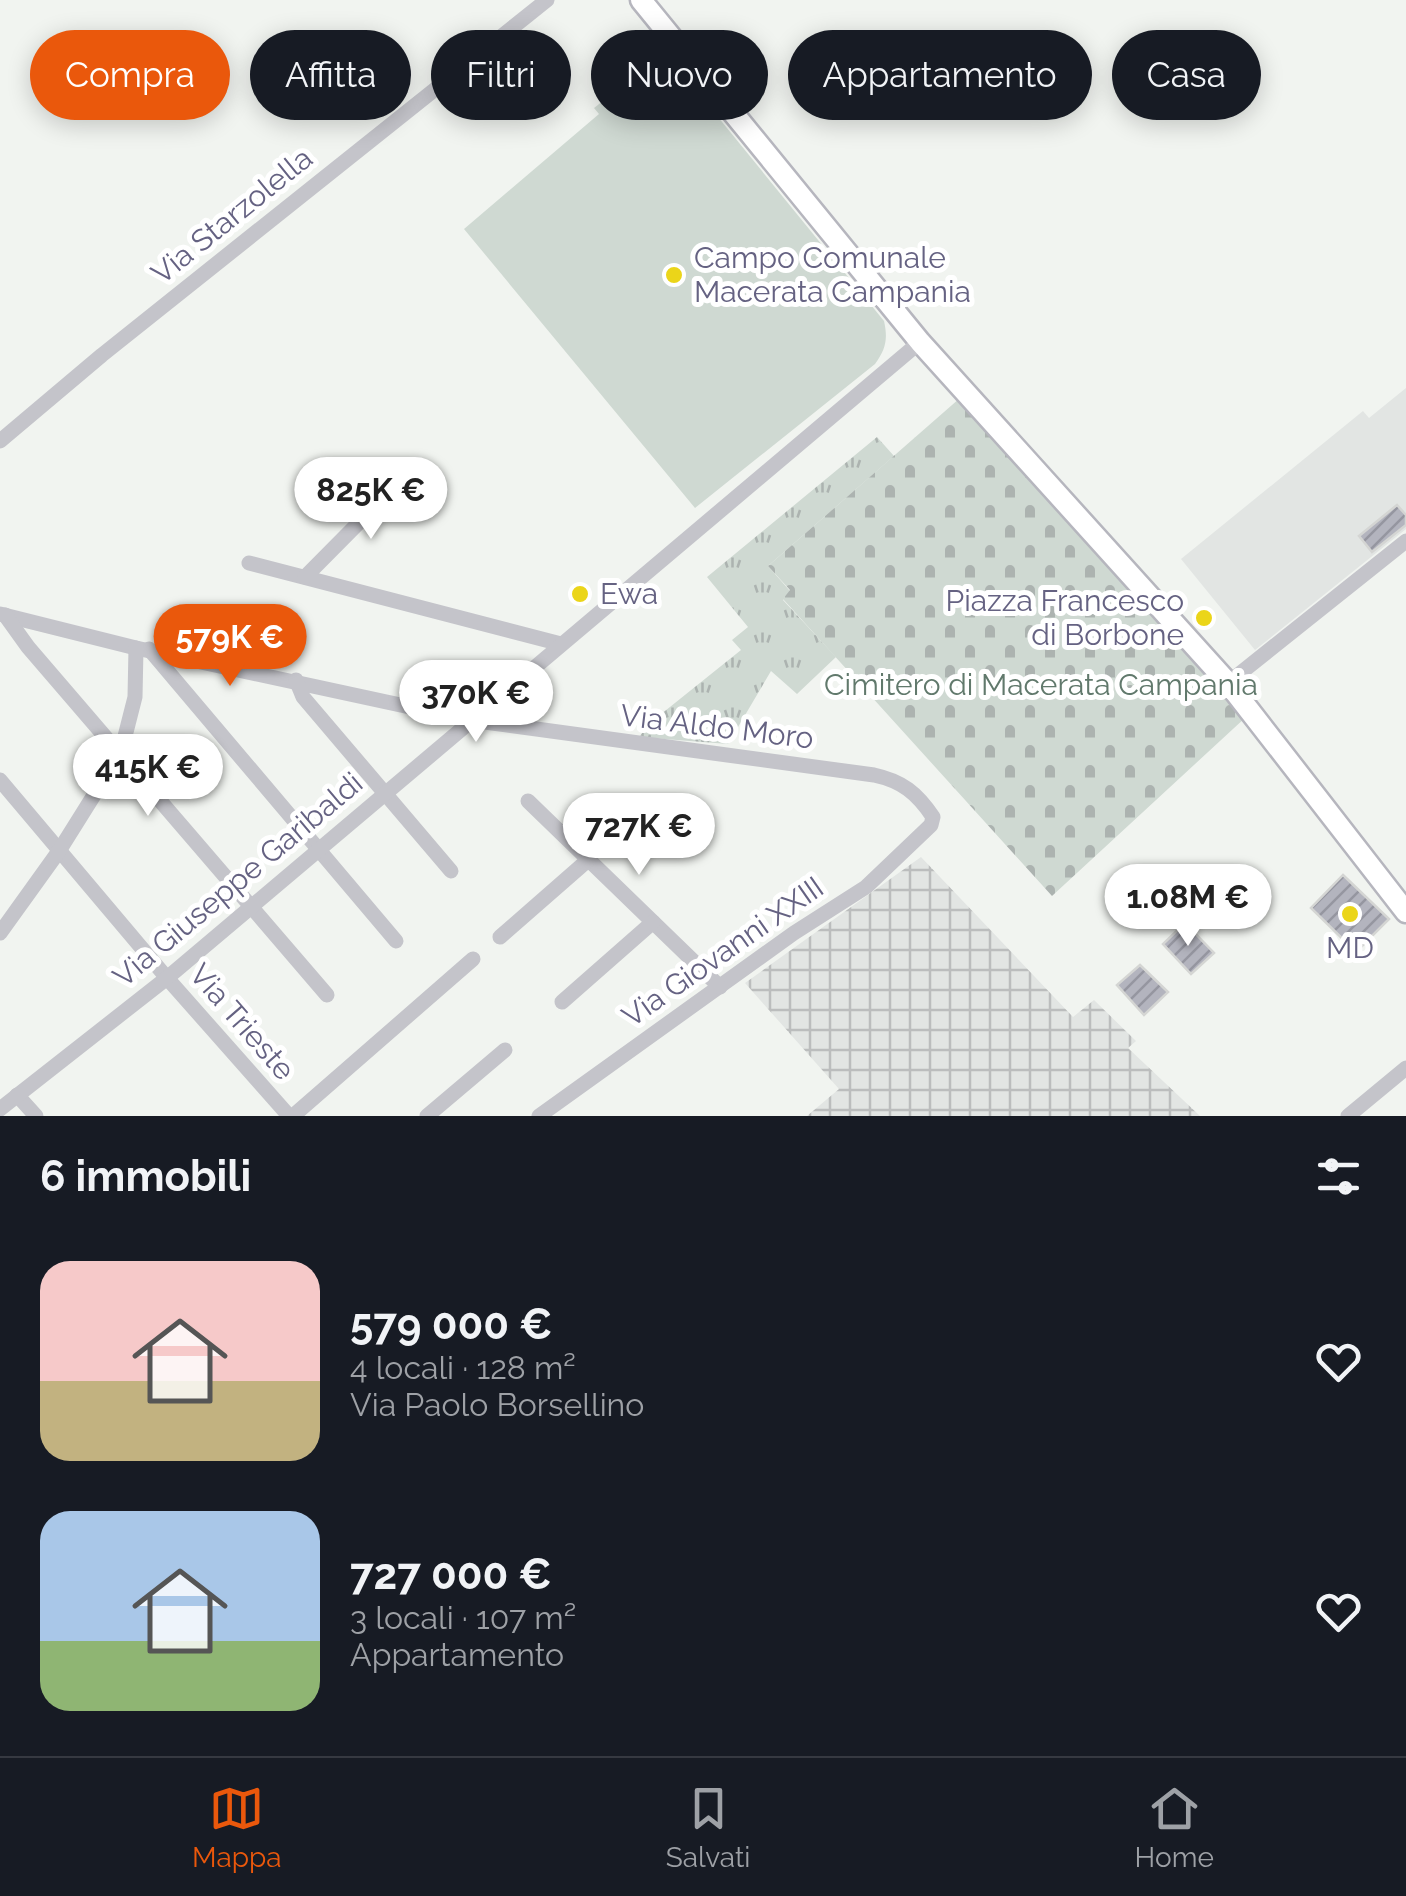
<!DOCTYPE html>
<html lang="it">
<meta charset="utf-8">
<style>
:root{--surface:#171b24;--page:#20242c;--text:#f1f3f6;--muted:#9ea1a6;--line:#363941;--accent:#ea580c}
body{margin:0;font-family:Raleway,sans-serif;background:var(--page);color:var(--text);height:100vh;display:flex;flex-direction:column;font-size:38px;white-space:nowrap}
*{box-sizing:border-box;margin:0}
p{font-size:32px;color:var(--muted)}
.icon{flex:none;width:55px;height:55px;fill:none;stroke:currentColor;stroke-width:2;stroke-linecap:round;stroke-linejoin:round}
.map{position:relative;height:1116px;overflow:hidden}
.details{display:flex;flex-direction:column;background:var(--surface);flex:1}
.details>*{flex:none}
.guide{position:absolute;left:30px;top:30px;width:1348px;height:90px;display:flex;gap:20px}
.price{position:absolute;translate:-50% -85px;padding:0 22px;border-radius:35px;background:#fff;color:#222;font-size:32px;line-height:65px;filter:drop-shadow(0 2px 5px #0008)}
.price::after{content:'';position:absolute;left:50%;top:60px;width:30px;height:22px;margin-left:-15px;background:inherit;clip-path:polygon(0 0,100% 0,50% 100%)}
.price.on{background:var(--accent);color:#fff}
ul{padding:0;list-style:none}
li{display:flex;align-items:center;gap:30px;height:250px;padding:0 40px}
li span{display:grid;place-items:center;flex:none;width:280px;height:200px;border-radius:30px;color:#555}
li>.icon{margin-inline-start:auto}
span .icon{width:120px;height:120px;fill:#fffc;stroke-width:1}
li b{font-size:42px}
h2{display:flex;justify-content:space-between;align-items:center;height:120px;padding:0 40px;font-size:42px}
.chip{padding:0 35px;border-radius:45px;background:var(--surface);box-shadow:0 5px 25px #0003;font-size:35px;line-height:90px}
.chip.on{background:var(--accent);color:#fff}
.menu{display:flex;justify-content:space-around;align-items:center;height:140px;border-top:2px solid var(--line);background:var(--surface);font-size:28px;color:var(--muted)}
.menu a{display:grid;justify-items:center;gap:5px}
.menu .on{color:var(--accent)}
.map>svg:first-child{display:block}
</style>
<div class="map">
<svg width="1406" height="1116" viewBox="0 0 1406 1116">
<defs>
<pattern id="industrial-grid" width="8" height="8" patternUnits="userSpaceOnUse" patternTransform="scale(2.5)"><rect width="8" height="8" fill="#e2e5e3"/><path d="M0 4h8M4 0v8" fill="none" stroke="#bbbdbd"/></pattern>
<pattern id="grass-tufts" width="24" height="20" patternUnits="userSpaceOnUse" patternTransform="scale(2.5)"><rect width="24" height="20" fill="#cfd9d2"/><path d="M3 7l-1-3M5 7V3M7 7l1-3M15 17l-1-3M17 17v-4M19 17l1-3" fill="none" stroke="#acb3b0"/></pattern>
<pattern id="cemetery-stones" width="16" height="16" patternUnits="userSpaceOnUse" patternTransform="scale(2.5)"><rect width="16" height="16" fill="#cfd9d2"/><path d="M2 7V4a2 2 0 0 1 4 0v3zM10 15v-3a2 2 0 0 1 4 0v3z" fill="#acb3b0"/></pattern>
<pattern id="building-hatch" width="6" height="6" patternUnits="userSpaceOnUse" patternTransform="scale(2.5)"><rect width="6" height="6" fill="#b3b4be"/><path d="M-1 1l2-2M0 6l6-6M5 7l2-2" fill="none" stroke="#9596a0"/></pattern>
</defs>
<rect width="100%" height="100%" fill="#f1f4f0"/>
<path fill="#e2e5e3" d="M1406,388V529L1255,650L1181,559L1363,411L1369,418Z"/>
<path fill="url(#industrial-grid)" d="M921,857L1073,1017L1094,1000L1136,1041L1128,1048L1200,1116H807L839,1089L745,983Z"/>
<path fill="url(#grass-tufts)" d="M877,437L894,456L768,566L790,591L783,600L836,657L797,694L771,671L728,744L639,737L650,723L741,650L732,640L748,627L707,577Z"/>
<path fill="url(#cemetery-stones)" d="M960,398L1246,717L1052,896L783,599L790,590L768,566Z"/>
<path fill="#cfd9d2" d="M665,52L884,321C888,339 886,349 875,364L695,508L464,229L599,114L594,108Z"/>
<g fill="url(#building-hatch)" stroke="#d4d5d3" stroke-width="2.5">
<path d="M1397,505L1406,515V525L1372,552L1359,536Z"/>
<path d="M1343,875L1389,919L1356,952L1311,908Z"/>
<path d="M1185,923L1214,953L1191,974L1163,944Z"/>
<path d="M1140,965L1168,992L1144,1015L1117,985Z"/>
</g>
<g fill="none" stroke-linecap="round" stroke-linejoin="round">
<g stroke="#b6b6be" stroke-width="25">
<path id="secondary" d="M641,0L920,342L1228,683L1406,912"/>
</g>
<g stroke="#c4c4ca" stroke-width="15">
<path d="M0,441L102,355L547,0"/>
<path d="M249,563L561,644"/>
<path d="M305,577L406,475"/>
<path d="M0,614L136,648L470,720L874,775C902,781 917,793 933,817L931,825L866,887L794,933L539,1116"/>
<path d="M5,615L28,647L327,995"/>
<path d="M149,649L396,941"/>
<path d="M296,680L303,697L451,871"/>
<path d="M1228,683L1406,541"/>
<path d="M0,780L167,978L289,1116"/>
<path d="M528,801L720,987"/>
<path d="M0,933L59,851L121,752L135,697L136,648"/>
<path d="M500,937L588,860"/>
<path d="M562,1002L653,922"/>
<path d="M17,1095L36,1116"/>
<path d="M0,1109L167,978L920,342"/>
<path d="M293,1116L473,959"/>
<path d="M427,1116L505,1050"/>
<path d="M1348,1116L1406,1068"/>
</g>
<use href="#secondary" stroke="#fff" stroke-width="20"/>
</g>
<g fill="#ebd519" stroke="#fff" stroke-width="4">
<circle cx="674" cy="275" r="10"/>
<circle cx="580" cy="594" r="10"/>
<circle cx="1204" cy="618" r="10"/>
<circle cx="1350" cy="914" r="10"/>
</g>
<g text-anchor="middle" stroke-width="10" stroke-linejoin="round" paint-order="stroke">
<g font-size="30" fill="#656282" stroke="#fff">
<text transform="translate(232 216) rotate(-39)" y="10">Via Starzolella</text>
<text transform="translate(717 727) rotate(7)" y="10">Via Aldo Moro</text>
<text transform="translate(238 880) rotate(-40)" y="10">Via Giuseppe Garibaldi</text>
<text transform="translate(723 952) rotate(-35)" y="10">Via Giovanni XXIII</text>
<text transform="translate(242 1022) rotate(49)" y="10">Via Trieste</text>
</g>
<g font-size="30" fill="#656282" stroke="#fff" text-anchor="start">
<text x="694" y="268">Campo Comunale<tspan x="694" dy="34">Macerata Campania</tspan></text>
<text x="600" y="604">Ewa</text>
<text x="1184" y="611" text-anchor="end">Piazza Francesco<tspan x="1184" dy="34">di Borbone</tspan></text>
<text x="1350" y="958" text-anchor="middle">MD</text>
</g>
<g font-size="30" fill="#61796c" stroke="#fff">
<text x="1041" y="695">Cimitero di Macerata Campania</text>
</g>
</g>
</svg>
<b class="price" style="left:371px;top:542px">825K €</b>
<b class="price on" style="left:230px;top:689px">579K €</b>
<b class="price" style="left:476px;top:745px">370K €</b>
<b class="price" style="left:148px;top:819px">415K €</b>
<b class="price" style="left:639px;top:878px">727K €</b>
<b class="price" style="left:1188px;top:949px">1.08M €</b>
<div class="guide">
<a class="chip on">Compra</a>
<a class="chip">Affitta</a>
<a class="chip">Filtri</a>
<a class="chip">Nuovo</a>
<a class="chip">Appartamento</a>
<a class="chip">Casa</a>
</div>
</div>
<section class="details">
<h2>6 immobili<svg class="icon" aria-label="filters" viewBox="0 0 24 24"><path d="M4 7h16M4 17h16"/><circle cx="9" cy="7" r="2"/><circle cx="15" cy="17" r="2"/></svg></h2>
<ul>
<li><span style="background:linear-gradient(#f6c9c9 60%,#c2b280 0)"><svg class="icon" aria-label="home" viewBox="0 0 24 24"><path d="M3 11l9-7 9 7M6 9v11h12V9"/></svg></span><div><b>579 000 €</b><p>4 locali · 128 m²</p><p>Via Paolo Borsellino</p></div><svg class="icon" aria-label="heart" viewBox="0 0 24 24"><path d="M12 20l-8-8c-3-5 5-10 8-4 3-6 11-1 8 4z"/></svg></li>
<li><span style="background:linear-gradient(#a9c7e8 65%,#8fb573 0)"><svg class="icon" aria-label="home" viewBox="0 0 24 24"><path d="M3 11l9-7 9 7M6 9v11h12V9"/></svg></span><div><b>727 000 €</b><p>3 locali · 107 m²</p><p>Appartamento</p></div><svg class="icon" aria-label="heart" viewBox="0 0 24 24"><path d="M12 20l-8-8c-3-5 5-10 8-4 3-6 11-1 8 4z"/></svg></li>
</ul>
</section>
<nav class="menu">
<a class="on"><svg class="icon" aria-label="map" viewBox="0 0 24 24"><path d="M3 6l6-2 6 2 6-2v14l-6 2-6-2-6 2zM9 4v14M15 6v14"/></svg>Mappa</a>
<a><svg class="icon" aria-label="saved" viewBox="0 0 24 24"><path d="M7 4h10v16l-5-4-5 4z"/></svg>Salvati</a>
<a><svg class="icon" aria-label="home" viewBox="0 0 24 24"><path d="M3 11l9-7 9 7M6 9v11h12V9"/></svg>Home</a>
</nav>
